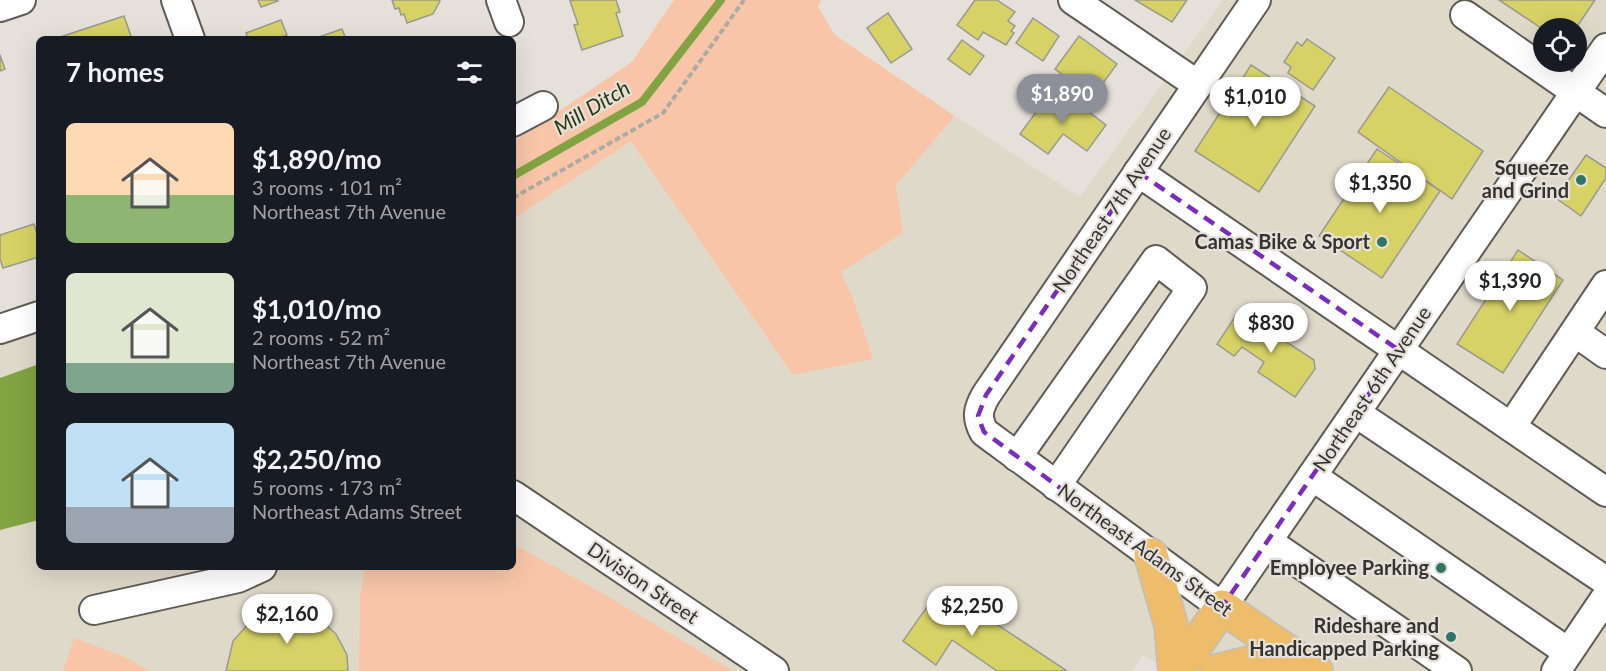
<!DOCTYPE html>
<meta charset="utf-8">
<style>
:root{--surface:#171b24;--page:#20242c;--text:#f1f3f6;--muted:#9ea1a6;--accent:#8c9099}
body{margin:0;font-family:Lato,sans-serif;background:var(--page);color:var(--text);height:100vh;display:flex;flex-direction:column;font-size:22px;white-space:nowrap}
*{box-sizing:border-box;margin:0}
p{font-size:20px;color:var(--muted)}
.icon{flex:none;width:33px;height:33px;fill:none;stroke:currentColor;stroke-width:2;stroke-linecap:round;stroke-linejoin:round}
.map{position:relative;flex:1;overflow:hidden}
.details{position:absolute;left:36px;top:36px;width:480px;height:534px;display:flex;flex-direction:column;background:var(--surface);border-radius:9px;box-shadow:0 6px 24px #0002}
.details>*{flex:none}
.fabs{position:absolute;left:1533px;top:18px;display:grid;gap:12px}
.fabs a{display:grid;place-items:center;width:54px;height:54px;border-radius:50%;background:var(--surface);box-shadow:0 6px 24px #0002;font-size:30px}
.price{position:absolute;translate:-50% -51px;padding:0 14px;border-radius:21px;background:#fff;color:#222;font-size:20px;line-height:39px;filter:drop-shadow(0 2px 3px #0008)}
.price::after{content:'';position:absolute;left:50%;top:36px;width:18px;height:14px;margin-left:-9px;background:inherit;clip-path:polygon(0 0,100% 0,50% 100%)}
.price.current{background:var(--accent);color:#fff}
ul{padding:0;list-style:none}
li{display:flex;align-items:center;gap:18px;height:150px;padding:0 30px}
li span{display:grid;place-items:center;flex:none;width:168px;height:120px;border-radius:9px;color:#555}
li>.icon{margin-inline-start:auto}
span .icon{width:72px;height:72px;fill:#fffc;stroke-width:1}
li b{font-size:26px}
h2{display:flex;justify-content:space-between;align-items:center;height:72px;padding:0 30px;font-size:26px}
.map>svg:first-child{display:block}
</style>
<div class="map">
<svg width="1606" height="671" viewBox="0 0 1606 671">
<rect width="100%" height="100%" fill="#e5e1da"/>
<path fill="#dfd9ca" fill-rule="evenodd" d="M1223,0H1606V671H1170L1143,655L1132,671H0V345L39,332V567H513V219L631,140L793,374L873,359L853,298L841,272L903,233L896,185L955,116L1080,197ZM1544,28H1576V62H1544Z"/>
<g fill="#f8c5a8">
<path d="M674,0H821L818,7L835,35L955,116L896,185L903,233L841,272L853,298L873,359L793,375L631,141L513,219V142L632,62Z"/>
<path d="M513,544L599,591L733,671H359L360,597L365,567H513Z"/>
<path d="M74,638L123,656L150,671H63Z"/>
</g>
<path fill="#82a342" d="M39,364V520L0,530V378Z"/>
<g fill="none" stroke-linecap="round" stroke-linejoin="round">
<path stroke="#82a342" stroke-width="8" d="M513,176L642,102L721,0"/>
</g>
<g fill="#d6d266" stroke="#999991" stroke-width="1.5">
<path d="M258,0H277L278,1L261,7Z"/>
<path d="M392,0H439L440,1L433,14L407,23L404,14L401,15L399,8L395,9Z"/>
<path d="M574,0H616L620,12L616,13L623,36L582,50L574,25L578,24L570,1Z"/>
<path d="M975,0H997L1015,12L1008,21L1015,26L1011,31L1014,33L1006,45L983,32L978,40L957,25Z"/>
<path d="M1135,0H1187L1172,22Z"/>
<path d="M1499,0H1595L1576,28L1544,30Z"/>
<path d="M888,13L912,49L891,63L867,28Z"/>
<path d="M124,16L132,39H54Z"/>
<path d="M1033,18L1059,36L1043,61L1016,43Z"/>
<path d="M281,20L287,35L281,37V39H248L246,33Z"/>
<path d="M342,29L346,39H316V38Z"/>
<path d="M1079,36L1117,64L1093,97L1055,69Z"/>
<path d="M1307,39L1335,58L1313,90L1288,73L1291,67L1284,62L1297,42L1302,46Z"/>
<path d="M962,40L984,56L970,75L948,59Z"/>
<path d="M0,55L5,69L0,71Z"/>
<path d="M1251,65L1315,106L1259,192L1195,151Z"/>
<path d="M1389,87L1483,151L1452,199L1358,132Z"/>
<path d="M1065,94L1106,125L1087,151L1063,134L1048,154L1020,134L1047,97L1057,105Z"/>
<path d="M1377,149L1440,191L1382,278L1319,236Z"/>
<path d="M1586,155L1606,168V178L1581,216L1556,198Z"/>
<path d="M34,224L39,241V257L3,268L0,259V235Z"/>
<path d="M1518,250L1563,280L1503,373L1457,344Z"/>
<path d="M1235,317L1248,329L1255,321L1271,332L1277,323L1290,332L1285,341L1314,360L1315,369L1295,397L1258,372L1264,362L1242,347L1234,356L1217,344Z"/>
<path d="M941,587L1067,671H997L952,640L936,665L903,641Z"/>
<path d="M295,611L318,618L336,634L347,655L348,671H226L233,641L249,623L271,612Z"/>
</g>
<g fill="none" stroke-linecap="round" stroke-linejoin="round">
<g stroke="#5f5c55" stroke-width="32">
<g id="minor">
<path d="M176,0L190,39"/>
<path d="M501,0L509,22"/>
<path d="M1073,0L1198,85"/>
<path d="M1256,0L986,395C978,409 976,417 984,432L1222,607L1606,48"/>
<path d="M0,7L21,0"/>
<path d="M1465,15L1606,113"/>
<path d="M513,122L543,106"/>
<path d="M1138,172L1606,492"/>
<path d="M0,329L39,316"/>
<path d="M1575,332L1606,354"/>
<path d="M1356,413L1606,581"/>
<path d="M1511,427L1606,285"/>
<path d="M1017,457L1156,260L1192,288L1056,486"/>
<path d="M1312,476L1568,652"/>
<path d="M513,495L774,671"/>
<path d="M1267,541L1457,671"/>
<path d="M94,610L238,578L262,567"/>
<path d="M1556,671L1606,597"/>
</g>
</g>
<g stroke="#bebebd" stroke-width="36">
<g id="major">
<path d="M1151,555L1171,625L1175,671"/>
<path d="M1178,671L1222,607L1316,671"/>
<path d="M1217,671L1290,653"/>
</g>
</g>
<path stroke="#adaaa4" stroke-width="4" stroke-dasharray="6 3" stroke-linecap="butt" d="M513,198L663,113L744,0"/>
<use href="#minor" stroke="#fff" stroke-width="28"/>
<use href="#major" stroke="#eebd6b" stroke-width="33"/>
</g>
<path fill="none" stroke="#7b2cbf" stroke-width="4.5" stroke-dasharray="12 8" stroke-linejoin="round" d="M1138,172L1399,350L1222,607L984,432L978,416L986,395Z"/>
<g fill="#2f756a" stroke="#e5e1da" stroke-width="2">
<circle cx="1581" cy="180" r="6"/>
<circle cx="1382" cy="242" r="6"/>
<circle cx="1441" cy="568" r="6"/>
<circle cx="1451" cy="637" r="6"/>
</g>
<g text-anchor="middle" stroke-width="4.5" stroke-linejoin="round" paint-order="stroke">
<g font-size="20" font-weight="bold" fill="#353431" stroke="#e5e1da" text-anchor="end">
<text x="1569" y="175">Squeeze<tspan x="1569" dy="23">and Grind</tspan></text>
<text x="1370" y="249">Camas Bike &amp; Sport</text>
<text x="1429" y="575">Employee Parking</text>
<text x="1439" y="633">Rideshare and<tspan x="1439" dy="23">Handicapped Parking</tspan></text>
</g>
<g font-size="20" fill="#353431" stroke="#e5e1da">
<text transform="translate(1112 210) rotate(-56)" y="7">Northeast 7th Avenue</text>
<text transform="translate(1372 389) rotate(-56)" y="7">Northeast 6th Avenue</text>
<text transform="translate(1145 550) rotate(36)" y="7">Northeast Adams Street</text>
<text transform="translate(643 583) rotate(34)" y="7">Division Street</text>
</g>
<g font-size="21" font-style="italic" fill="#2a3810" stroke="#e5e1da">
<text transform="translate(592 108) rotate(-31)" y="7">Mill Ditch</text>
</g>
</g>
</svg>
<div class="fabs">
<a><svg class="icon" aria-label="locate" viewBox="0 0 24 24"><circle cx="12" cy="12" r="6"/><path d="M12 2v4M12 18v4M2 12h4M18 12h4"/></svg></a>
</div>
<b class="price current" style="left:1062px;top:125px">$1,890</b>
<b class="price" style="left:1255px;top:128px">$1,010</b>
<b class="price" style="left:1380px;top:214px">$1,350</b>
<b class="price" style="left:1510px;top:312px">$1,390</b>
<b class="price" style="left:1271px;top:354px">$830</b>
<b class="price" style="left:972px;top:637px">$2,250</b>
<b class="price" style="left:287px;top:645px">$2,160</b>
<section class="details">
<h2>7 homes<svg class="icon" aria-label="filters" viewBox="0 0 24 24"><path d="M4 7h16M4 17h16"/><circle cx="9" cy="7" r="2"/><circle cx="15" cy="17" r="2"/></svg></h2>
<ul>
<li><span style="background:linear-gradient(#ffd9b3 60%,#8fb573 0)"><svg class="icon" aria-label="home" viewBox="0 0 24 24"><path d="M3 11l9-7 9 7M6 9v11h12V9"/></svg></span><div><b>$1,890/mo</b><p>3 rooms · 101 m²</p><p>Northeast 7th Avenue</p></div></li>
<li><span style="background:linear-gradient(#dfe7d0 75%,#7fa58c 0)"><svg class="icon" aria-label="home" viewBox="0 0 24 24"><path d="M3 11l9-7 9 7M6 9v11h12V9"/></svg></span><div><b>$1,010/mo</b><p>2 rooms · 52 m²</p><p>Northeast 7th Avenue</p></div></li>
<li><span style="background:linear-gradient(#bfe0f5 70%,#9aa5b1 0)"><svg class="icon" aria-label="home" viewBox="0 0 24 24"><path d="M3 11l9-7 9 7M6 9v11h12V9"/></svg></span><div><b>$2,250/mo</b><p>5 rooms · 173 m²</p><p>Northeast Adams Street</p></div></li>
</ul>
</section>
</div>
